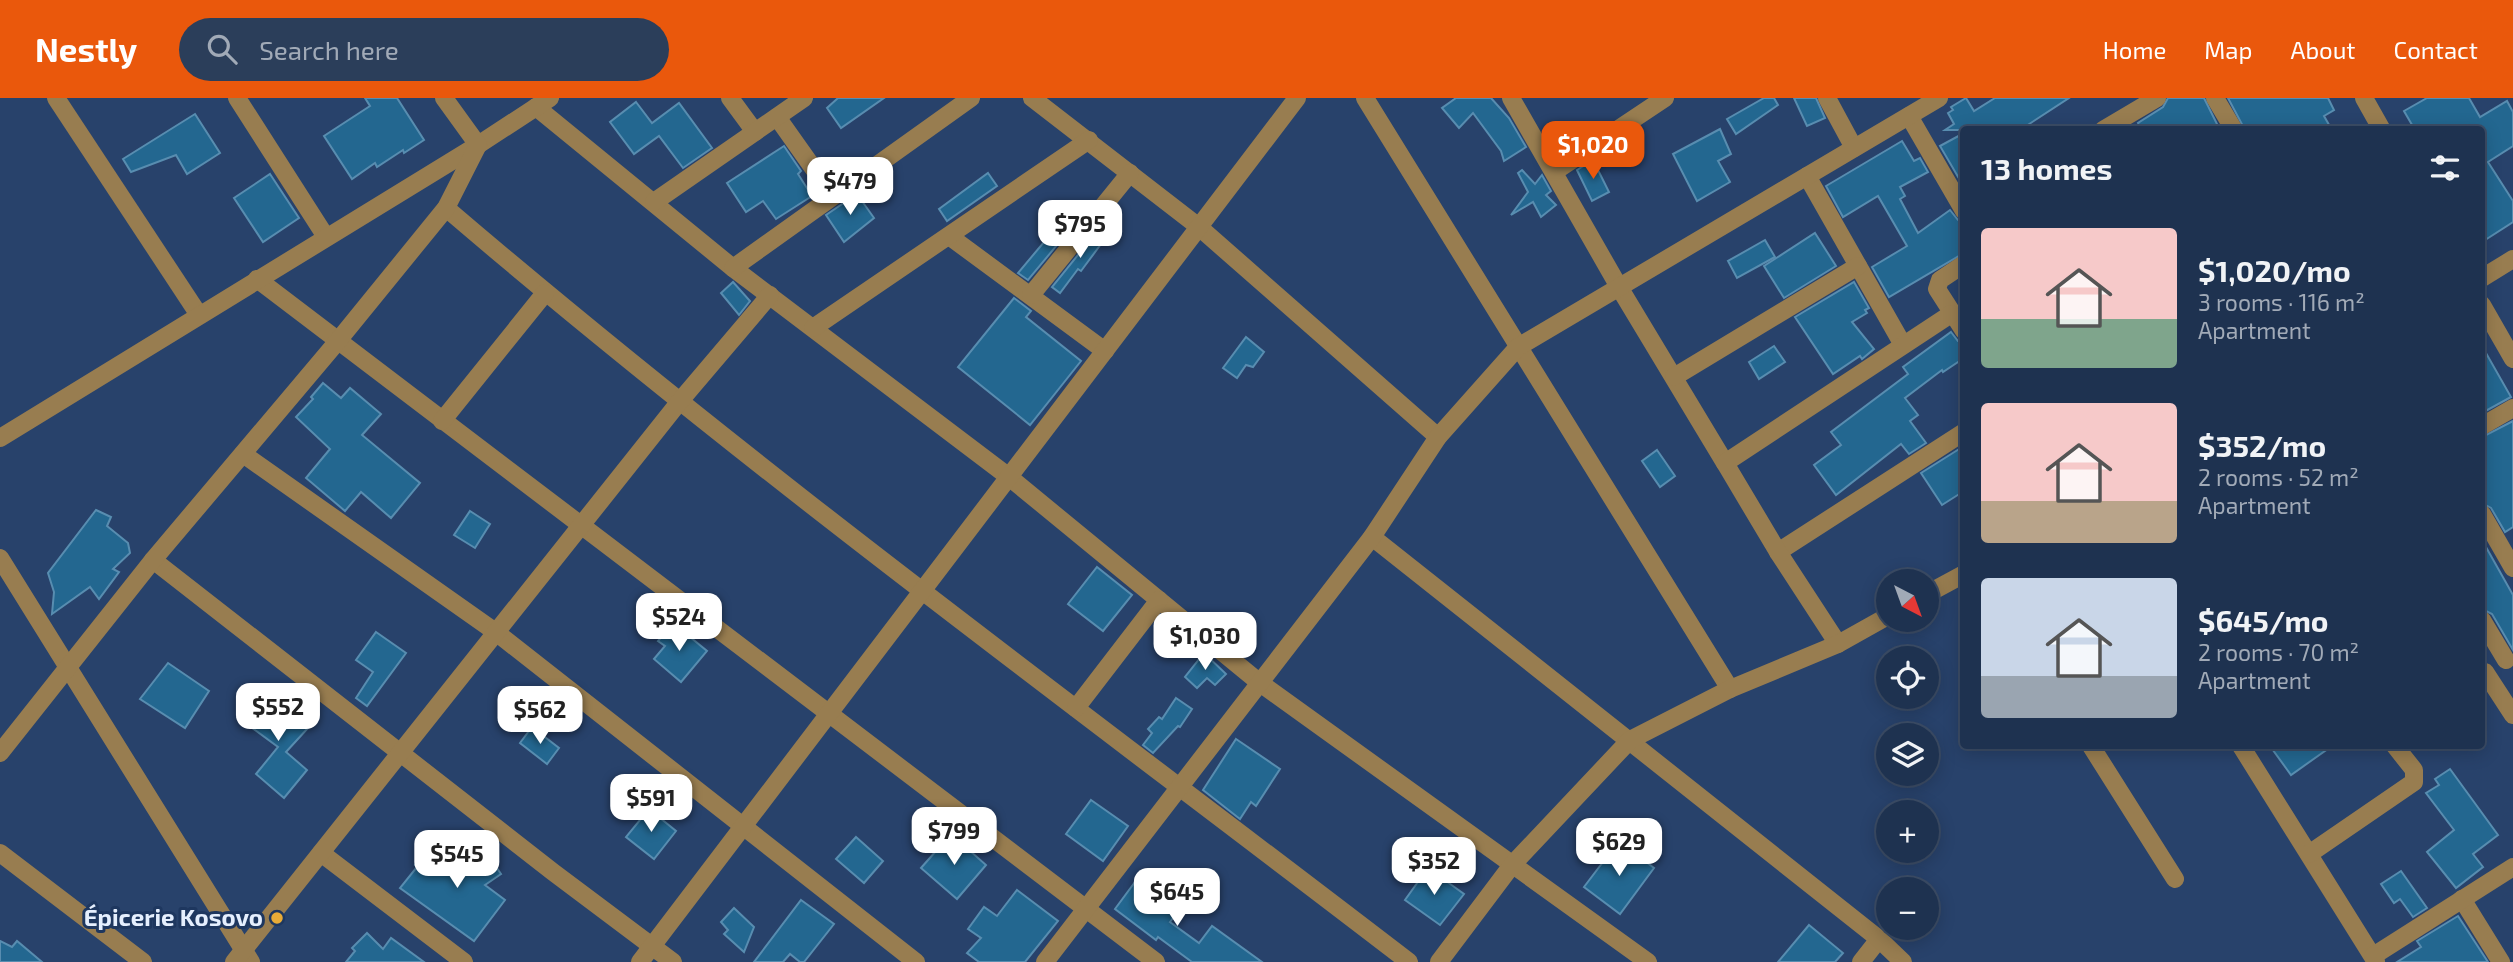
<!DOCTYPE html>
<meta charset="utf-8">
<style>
:root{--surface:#1e3250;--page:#2b3e5a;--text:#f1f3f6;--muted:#a1aab7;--line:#3c4d67;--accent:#ea580c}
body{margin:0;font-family:"Exo 2",sans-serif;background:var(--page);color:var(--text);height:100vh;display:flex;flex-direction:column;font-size:26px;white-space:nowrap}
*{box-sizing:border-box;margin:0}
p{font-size:23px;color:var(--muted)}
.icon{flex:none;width:38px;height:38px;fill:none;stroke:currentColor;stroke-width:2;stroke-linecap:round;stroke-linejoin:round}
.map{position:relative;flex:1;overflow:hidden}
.drawer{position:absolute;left:1960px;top:28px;width:525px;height:623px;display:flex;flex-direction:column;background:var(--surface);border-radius:7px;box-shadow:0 4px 18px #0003,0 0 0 2px var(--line)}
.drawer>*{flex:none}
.needle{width:46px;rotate:139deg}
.fabs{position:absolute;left:1876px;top:471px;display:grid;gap:14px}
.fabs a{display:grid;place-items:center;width:63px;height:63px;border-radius:50%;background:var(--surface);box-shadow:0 4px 18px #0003,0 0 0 2px var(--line);font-size:35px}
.price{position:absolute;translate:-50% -60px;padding:0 16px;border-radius:14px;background:#fff;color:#222;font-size:23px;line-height:46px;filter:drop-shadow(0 2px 4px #0008)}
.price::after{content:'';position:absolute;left:50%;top:42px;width:21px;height:16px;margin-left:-10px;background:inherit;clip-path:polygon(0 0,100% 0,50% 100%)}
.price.selected{background:var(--accent);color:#fff}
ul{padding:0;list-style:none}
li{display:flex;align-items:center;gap:21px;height:175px;padding:0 21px}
li span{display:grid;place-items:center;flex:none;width:196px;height:140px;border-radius:7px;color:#555}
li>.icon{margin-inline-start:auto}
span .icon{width:84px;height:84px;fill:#fffc;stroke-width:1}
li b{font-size:30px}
h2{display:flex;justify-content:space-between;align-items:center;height:84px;padding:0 21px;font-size:30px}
header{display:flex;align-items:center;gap:42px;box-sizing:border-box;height:98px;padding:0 35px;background:var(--accent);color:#fff}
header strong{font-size:33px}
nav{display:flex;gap:38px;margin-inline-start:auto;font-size:24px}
.search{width:490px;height:63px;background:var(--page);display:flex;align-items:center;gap:18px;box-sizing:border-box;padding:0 24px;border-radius:38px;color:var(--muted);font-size:26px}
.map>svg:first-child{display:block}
</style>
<header>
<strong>Nestly</strong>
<div class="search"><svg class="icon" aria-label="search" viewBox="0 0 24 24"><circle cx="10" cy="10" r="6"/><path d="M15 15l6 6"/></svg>Search here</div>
<nav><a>Home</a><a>Map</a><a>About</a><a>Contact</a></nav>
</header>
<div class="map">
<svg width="2513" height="864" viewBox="0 0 2513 864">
<rect width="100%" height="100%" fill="#28426b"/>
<g fill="#236790" stroke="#588db0" stroke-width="2">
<path d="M365,0H397L424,42L404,55L403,52L377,69L375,65L352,81L324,38L370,8Z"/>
<path d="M838,0H884L841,30L827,10Z"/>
<path d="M1456,0H1491L1509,20L1526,49L1504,63L1501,53L1473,15L1459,30L1442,10Z"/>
<path d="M1764,0H1774L1778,7L1736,36L1727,21Z"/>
<path d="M1794,0H1816L1825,20L1807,28Z"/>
<path d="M1966,0L1974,13L1995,0H2069L2020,32H1945L1954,26L1948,15L1953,12L1951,9Z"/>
<path d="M2168,0H2204L2220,32H2141L2138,25L2163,9Z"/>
<path d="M2228,0H2328L2334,12L2324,18L2332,32H2245Z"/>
<path d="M2427,0H2469L2480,19L2507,3L2513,14V48L2488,64L2513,103V124L2482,144V32H2415L2404,13Z"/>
<path d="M636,4L652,25L679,5L712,50L683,70L659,38L634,56L610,24Z"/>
<path d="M195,16L220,55L187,76L176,57L131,74L123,61Z"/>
<path d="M1720,31L1731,56L1718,63L1730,84L1697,103L1673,56Z"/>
<path d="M1964,35V89L1940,48Z"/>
<path d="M1902,43L1914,63L1920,60L1928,74L1900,89L1905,98L1900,101L1918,135L1950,112L1958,122L1964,124V155L1889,199L1872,169L1907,148L1878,98L1843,119L1826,88Z"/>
<path d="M784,48L801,73L798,76L812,98L776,121L763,103L746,114L727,85Z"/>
<path d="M1593,62L1609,94L1592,103L1577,72Z"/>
<path d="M1522,72L1535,86L1542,77L1551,93L1546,97L1556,107L1541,119L1533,104L1511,117L1528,94L1518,75Z"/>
<path d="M988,75L997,88L947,123L939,111Z"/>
<path d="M270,76L299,120L263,144L234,100Z"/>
<path d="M857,96L874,120L844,144L826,117Z"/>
<path d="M1076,114L1081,118L1028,182L1018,175L1055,131L1060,135Z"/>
<path d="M1099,131L1107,138L1081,173L1078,171L1060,195L1052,189Z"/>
<path d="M1815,135L1836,168L1784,200L1764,168Z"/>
<path d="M1765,142L1775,159L1737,180L1728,163Z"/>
<path d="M733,184L750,203L739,217L721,195Z"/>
<path d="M1854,184L1869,210L1865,212L1867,215L1852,224L1874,251L1862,261L1860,258L1833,276L1795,219Z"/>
<path d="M1014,200L1031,213L1026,219L1081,263L1030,327L958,269Z"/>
<path d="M1951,234L1958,243L1964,244V260L1943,274L1942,272L1905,300L1918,317L1910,323L1926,345L1909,356L1901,346L1836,397L1814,367L1841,347L1831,334L1908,276L1903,269Z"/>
<path d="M1246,239L1264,254L1253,269L1246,267L1237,280L1223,270Z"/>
<path d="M1774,248L1785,264L1759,281L1749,264Z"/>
<path d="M2482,248L2511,299L2482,315Z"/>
<path d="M323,285L341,300L350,290L381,316L362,337L420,385L391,420L361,394L345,413L306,380L330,351L296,319L313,301L311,299Z"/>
<path d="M2513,323V429L2505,434L2491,410L2482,405V339Z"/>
<path d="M1964,348V393L1942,407L1921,375Z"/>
<path d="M1657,352L1675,378L1660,389L1642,363Z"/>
<path d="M96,412L111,419L107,428L128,445L130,455L113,471L119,474L99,501L90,489L52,516L54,494L48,475Z"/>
<path d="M470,413L490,426L475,450L454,437Z"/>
<path d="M2482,442L2513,497V552L2492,516L2482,511Z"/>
<path d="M1097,469L1132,497L1103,533L1068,506Z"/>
<path d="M673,525L707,553L681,584L654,561L665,548L658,543Z"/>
<path d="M376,534L406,555L367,608L356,600L373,574L356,562Z"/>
<path d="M1204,555L1226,576L1215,587L1207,580L1197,590L1185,579Z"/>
<path d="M168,565L209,593L185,630L140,601Z"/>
<path d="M270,593L308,630L286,654L307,672L284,700L256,676L278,649L244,624Z"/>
<path d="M1176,600L1192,611L1180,629L1178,628L1153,655L1143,647L1152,635L1148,631L1159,619L1162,621Z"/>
<path d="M532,629L559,650L547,666L520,645Z"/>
<path d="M1236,641L1280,671L1256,708L1251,704L1240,721L1203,692Z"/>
<path d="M2270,648H2332L2291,677Z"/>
<path d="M2450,671L2498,737L2473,756L2483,769L2456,790L2427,754L2454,732L2426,695L2439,687L2435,681Z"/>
<path d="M1091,702L1128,728L1103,763L1066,736Z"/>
<path d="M649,711L676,733L654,761L626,739Z"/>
<path d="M951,736L986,767L957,801L921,770Z"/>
<path d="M856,739L883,763L864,785L836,761Z"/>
<path d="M1619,743L1654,770L1620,816L1584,789Z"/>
<path d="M475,747L488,757L501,776L485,787L505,802L474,843L400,790L417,769L415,767L427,750L458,771Z"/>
<path d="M1428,770L1464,796L1440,827L1405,802Z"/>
<path d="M2401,773L2427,810L2413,819L2400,801L2394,805L2381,786Z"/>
<path d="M1138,780L1180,811L1170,824L1199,845L1212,828L1262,864H1192L1158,839L1156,842L1115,811Z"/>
<path d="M1017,792L1058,823L1025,864H979L967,855L981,840L968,831L984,809L997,818Z"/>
<path d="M801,802L834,826L804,864H800L790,856L783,864H754Z"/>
<path d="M734,810L754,829L744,854L724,836L728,832L721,824Z"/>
<path d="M2458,818L2488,864H2397L2421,849L2417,843Z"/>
<path d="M1809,827L1843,855L1835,864H1778Z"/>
<path d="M367,835L383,851L391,840L424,864H346L355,853L352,850Z"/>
<path d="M0,843L12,849L17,843L42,864H0Z"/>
</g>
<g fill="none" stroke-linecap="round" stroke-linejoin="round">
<g stroke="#987d50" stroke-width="18">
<path d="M56,0L199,217"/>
<path d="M237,0L326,139"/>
<path d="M730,0L755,34"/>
<path d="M1032,0L1199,129L1438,339"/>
<path d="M1365,0L1730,591"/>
<path d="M1511,0L1619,189L1725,365"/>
<path d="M1827,0L1854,50"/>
<path d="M2215,0L2234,32"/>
<path d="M2364,0L2382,32"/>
<path d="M536,9L733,170L1009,379L1260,585L1648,864"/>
<path d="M1909,18L1964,113"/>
<path d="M777,19L833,98"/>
<path d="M2103,32L2157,0"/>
<path d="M1554,74L1665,0"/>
<path d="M1807,78L1903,247"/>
<path d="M654,104L804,0"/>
<path d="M446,110C756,375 1086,616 1409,864"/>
<path d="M949,138L1105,253"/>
<path d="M1964,166L1940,182L1937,191L1964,233"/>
<path d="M733,170L971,0"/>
<path d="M2482,180L2513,161"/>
<path d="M257,181L1156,864"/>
<path d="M1031,197L1130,75"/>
<path d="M2482,207L2513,261"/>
<path d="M813,230L1089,42"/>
<path d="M1674,279L1858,168"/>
<path d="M442,323L545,195"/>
<path d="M2482,328L2513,310"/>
<path d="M0,340L478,47L550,0"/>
<path d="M243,356L497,535L916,864"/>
<path d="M2482,416L2513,470"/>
<path d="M1372,439L1879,841"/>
<path d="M1778,454L1964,334"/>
<path d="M0,460L251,864"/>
<path d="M153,462L553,774L673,864"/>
<path d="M1927,496L1964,476"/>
<path d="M2482,522L2506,562"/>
<path d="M1838,546L1778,454L1725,365L1951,216"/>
<path d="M2485,574L2513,617"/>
<path d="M1076,610L1159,502"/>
<path d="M2091,648L2175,781"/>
<path d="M2241,648L2376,864"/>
<path d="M0,655L153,462L337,244L446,110L478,47L444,0"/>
<path d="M0,755L143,864"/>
<path d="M321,755L464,864"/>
<path d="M2309,756L2414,684V672L2395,648"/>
<path d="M2462,801L2501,864"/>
<path d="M2373,858L2513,769"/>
<path d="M234,864L680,303L770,197"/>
<path d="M640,864L1297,0"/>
<path d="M1045,864L1372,439L1438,339L1518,249L1939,0"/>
<path d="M1439,864L1512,767L1630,642L1730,591L1838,546L1888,518"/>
<path d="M1861,864L1879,841L1903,864"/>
</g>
</g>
<circle fill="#e8ab37" stroke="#1e375f" stroke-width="2.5" cx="277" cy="820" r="7"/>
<g text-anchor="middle" stroke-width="6" stroke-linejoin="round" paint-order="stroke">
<g font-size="24" font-weight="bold" fill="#e5effe" stroke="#1e375f" text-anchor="end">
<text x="263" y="828">Épicerie Kosovo</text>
</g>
</g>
</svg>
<div class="fabs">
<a><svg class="needle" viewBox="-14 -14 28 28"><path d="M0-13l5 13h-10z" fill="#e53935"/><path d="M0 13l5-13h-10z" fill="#a1aab7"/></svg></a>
<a><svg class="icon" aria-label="locate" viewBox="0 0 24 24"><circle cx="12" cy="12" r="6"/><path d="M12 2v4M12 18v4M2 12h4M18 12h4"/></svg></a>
<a><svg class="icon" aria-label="layers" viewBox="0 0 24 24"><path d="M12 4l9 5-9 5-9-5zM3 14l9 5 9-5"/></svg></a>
<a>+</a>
<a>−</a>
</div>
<b class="price selected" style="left:1593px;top:83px">$1,020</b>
<b class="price" style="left:850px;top:119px">$479</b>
<b class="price" style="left:1080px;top:162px">$795</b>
<b class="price" style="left:679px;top:555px">$524</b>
<b class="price" style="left:1205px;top:574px">$1,030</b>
<b class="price" style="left:278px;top:645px">$552</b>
<b class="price" style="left:540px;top:648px">$562</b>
<b class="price" style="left:651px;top:736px">$591</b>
<b class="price" style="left:954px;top:769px">$799</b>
<b class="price" style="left:1619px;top:780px">$629</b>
<b class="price" style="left:457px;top:792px">$545</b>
<b class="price" style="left:1434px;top:799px">$352</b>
<b class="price" style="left:1177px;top:830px">$645</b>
<section class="drawer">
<h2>13 homes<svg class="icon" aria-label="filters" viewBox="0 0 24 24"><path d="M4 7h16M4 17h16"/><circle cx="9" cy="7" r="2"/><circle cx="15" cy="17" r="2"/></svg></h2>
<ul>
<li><span style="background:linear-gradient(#f6c9c9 65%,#7fa58c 0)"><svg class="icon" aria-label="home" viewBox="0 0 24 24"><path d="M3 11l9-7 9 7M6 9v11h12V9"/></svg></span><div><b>$1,020/mo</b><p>3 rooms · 116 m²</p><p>Apartment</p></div></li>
<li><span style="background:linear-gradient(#f6c9c9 70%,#b9a48a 0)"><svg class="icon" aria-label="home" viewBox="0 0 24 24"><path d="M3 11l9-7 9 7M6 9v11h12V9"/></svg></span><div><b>$352/mo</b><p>2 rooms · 52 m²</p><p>Apartment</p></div></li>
<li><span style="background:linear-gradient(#c9d6e8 70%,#9aa5b1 0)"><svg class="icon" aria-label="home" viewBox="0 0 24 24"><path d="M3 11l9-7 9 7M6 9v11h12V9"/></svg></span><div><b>$645/mo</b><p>2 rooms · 70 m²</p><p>Apartment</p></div></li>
</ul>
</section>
</div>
